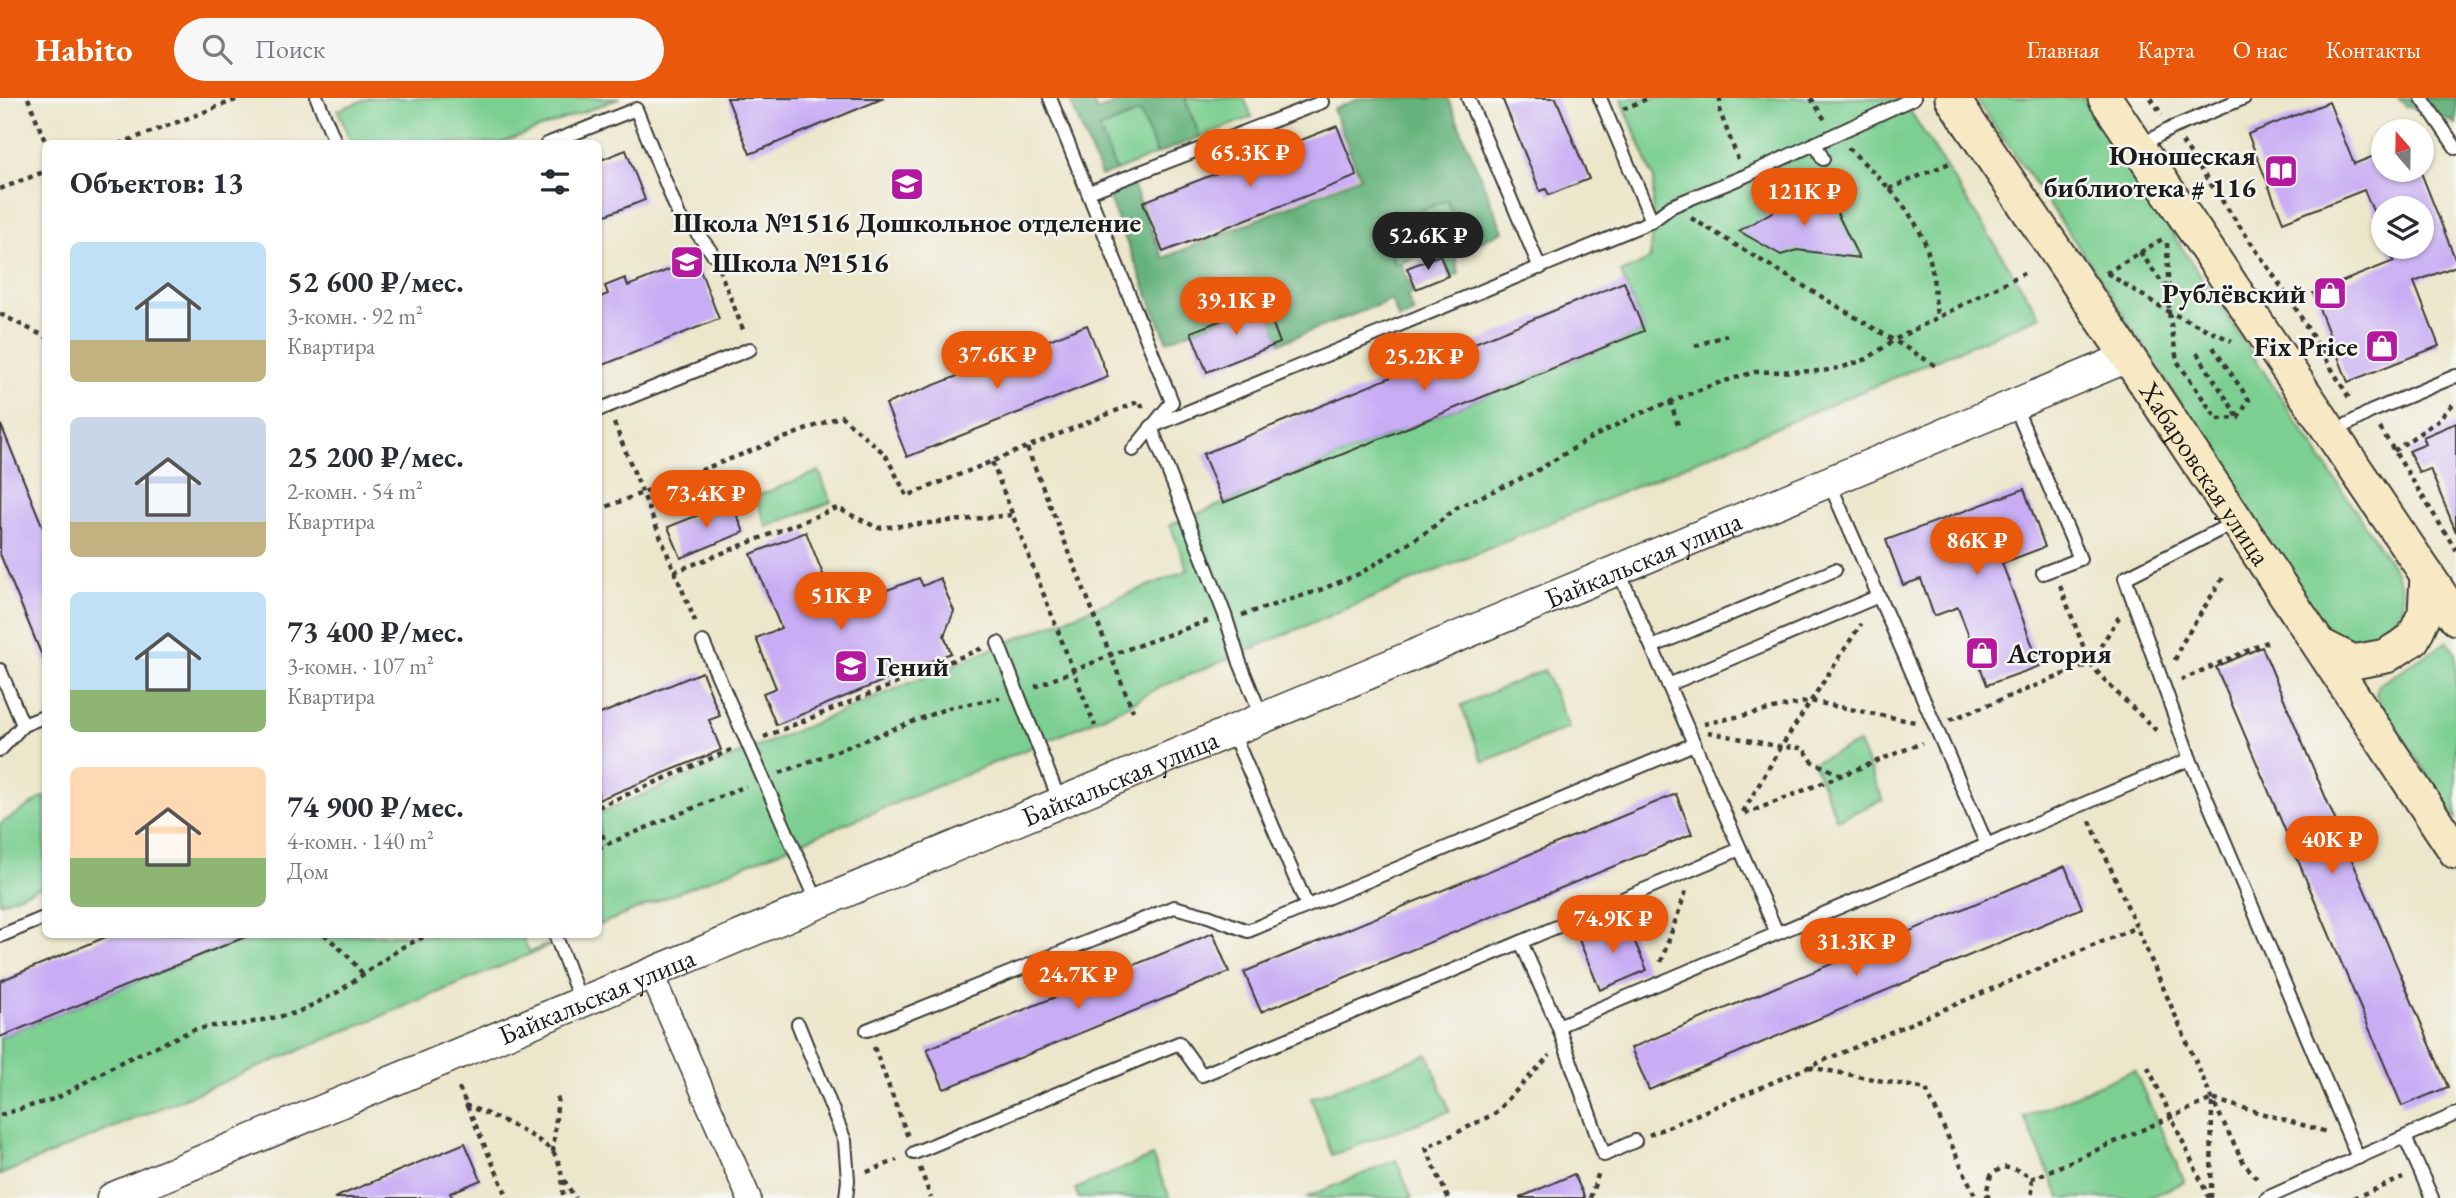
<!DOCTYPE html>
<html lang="ru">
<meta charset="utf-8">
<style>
:root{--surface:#fff;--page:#f7f7f7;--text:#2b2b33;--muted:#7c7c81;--accent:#ea580c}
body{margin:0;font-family:"EB Garamond",serif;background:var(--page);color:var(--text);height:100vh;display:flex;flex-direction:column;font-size:26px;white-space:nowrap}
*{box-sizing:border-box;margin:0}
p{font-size:23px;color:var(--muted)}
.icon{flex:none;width:38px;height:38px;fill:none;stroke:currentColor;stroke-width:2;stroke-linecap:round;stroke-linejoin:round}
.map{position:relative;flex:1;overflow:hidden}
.panel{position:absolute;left:42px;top:42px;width:560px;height:798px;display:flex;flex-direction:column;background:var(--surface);border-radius:10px;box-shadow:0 2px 5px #0004}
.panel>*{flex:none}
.needle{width:46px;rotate:340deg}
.tools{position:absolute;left:2371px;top:21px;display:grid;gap:14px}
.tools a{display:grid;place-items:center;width:63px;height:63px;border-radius:50%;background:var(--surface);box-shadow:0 2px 5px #0004;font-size:35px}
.price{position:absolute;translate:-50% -60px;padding:0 16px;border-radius:24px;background:var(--accent);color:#fff;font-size:23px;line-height:46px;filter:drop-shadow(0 2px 4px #0008)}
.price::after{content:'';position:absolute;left:50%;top:42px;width:21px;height:16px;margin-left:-10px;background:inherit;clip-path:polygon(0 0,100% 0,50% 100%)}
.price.on{background:#222;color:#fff}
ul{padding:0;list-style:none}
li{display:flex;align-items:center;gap:21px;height:175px;padding:0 28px}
li span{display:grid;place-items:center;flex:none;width:196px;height:140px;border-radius:10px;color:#555}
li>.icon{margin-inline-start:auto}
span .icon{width:84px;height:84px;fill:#fffc;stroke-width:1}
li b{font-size:30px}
h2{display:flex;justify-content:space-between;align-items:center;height:84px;padding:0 28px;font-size:30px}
header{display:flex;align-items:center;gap:42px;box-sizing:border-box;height:98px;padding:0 35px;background:var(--accent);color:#fff}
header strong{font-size:33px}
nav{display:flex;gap:38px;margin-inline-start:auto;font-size:24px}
.search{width:490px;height:63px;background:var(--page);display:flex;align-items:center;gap:18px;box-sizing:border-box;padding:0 24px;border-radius:38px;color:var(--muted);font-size:26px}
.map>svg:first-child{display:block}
</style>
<header>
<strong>Habito</strong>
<div class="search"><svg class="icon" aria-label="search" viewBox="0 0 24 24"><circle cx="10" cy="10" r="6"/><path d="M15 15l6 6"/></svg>Поиск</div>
<nav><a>Главная</a><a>Карта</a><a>О нас</a><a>Контакты</a></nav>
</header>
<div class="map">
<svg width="2456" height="1100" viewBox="0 0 2456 1100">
<rect width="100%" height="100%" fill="#f6f6f2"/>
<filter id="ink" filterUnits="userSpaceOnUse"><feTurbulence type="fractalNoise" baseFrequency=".0143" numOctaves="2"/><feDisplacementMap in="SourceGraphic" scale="14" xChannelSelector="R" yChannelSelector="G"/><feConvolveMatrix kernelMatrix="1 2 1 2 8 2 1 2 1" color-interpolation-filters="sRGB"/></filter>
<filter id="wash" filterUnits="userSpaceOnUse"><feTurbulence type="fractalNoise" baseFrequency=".00686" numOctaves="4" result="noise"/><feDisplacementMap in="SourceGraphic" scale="28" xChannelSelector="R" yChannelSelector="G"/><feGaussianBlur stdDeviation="1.57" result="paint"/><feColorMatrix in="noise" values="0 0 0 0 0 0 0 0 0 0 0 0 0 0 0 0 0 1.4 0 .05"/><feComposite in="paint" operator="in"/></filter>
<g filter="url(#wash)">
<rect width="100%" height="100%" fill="#ece6ca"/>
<g fill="#7ccf91" stroke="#4c7656" stroke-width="2">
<path d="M369,0H620L501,45H351L338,12Z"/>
<path d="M1188,0H1244L1252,19L1200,39L1185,1Z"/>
<path d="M1621,0H1902L2040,218L1156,591L1129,607L1047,643L599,827V715L1008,544L1188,472L1170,427L1644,233L1621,175L1650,161L1654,81Z"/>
<path d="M1975,0H2083L2396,474C2398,482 2403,492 2403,500C2401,527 2376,549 2350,543C2342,541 2333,535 2325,531L2092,168Z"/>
<path d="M1140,14L1157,56L1116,73L1099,31Z"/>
<path d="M1447,102L1462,140L1396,167L1380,128Z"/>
<path d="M819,373L831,404L767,429L755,399Z"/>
<path d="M2448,543L2456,555V721L2376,598L2378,587Z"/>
<path d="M1544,572L1569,630L1483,664L1461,607Z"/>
<path d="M1859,645L1883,702L1837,722L1813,664Z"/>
<path d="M45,698V787L0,805V726Z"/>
<path d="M252,837H522L529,854L565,840V837H576L0,1077V939Z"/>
<path d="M1428,956L1450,1013L1332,1057L1311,1000Z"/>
<path d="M2134,972L2185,1084L2148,1100H2060L2024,1019Z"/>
<path d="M1152,1058L1170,1100H1079L1075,1091Z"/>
<path d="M1396,1062L1412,1100H1305Z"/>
</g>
<g fill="#65b27b" stroke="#40674c" stroke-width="2">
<path d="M1069,0H1092L1097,13L1129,0H1188L1185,1L1200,39L1157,56L1140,14L1099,31L1116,73L1101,78Z"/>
<path d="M1361,0H1448L1503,133L1455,156L1459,176L1451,180L1439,150L1462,140L1447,102L1380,128L1395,167L1401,165L1413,195L1407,198L1414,215L1399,221L1391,202L1280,245L1264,205L1167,243L1107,96L1132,85L1163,160L1360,79L1333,11Z"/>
<path d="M2398,0H2456V27L2451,23L2406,8Z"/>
</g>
<g id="blocks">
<g fill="#c8acf4">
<path d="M727,0H884L750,56Z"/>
<path d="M1502,0H1556L1589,81L1549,97L1546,91L1540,93Z"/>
<path d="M2329,4L2354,66L2384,54V72H2420L2456,163V168L2414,184L2439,248L2348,284L2313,195L2394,163L2388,149H2422V110H2384V138L2364,92L2283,124L2248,36Z"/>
<path d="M1337,28L1357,78L1163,154L1143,104Z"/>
<path d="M626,52L645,102L598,120V63Z"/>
<path d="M1822,84L1859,160L1797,152L1781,157L1739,133L1805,95L1814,100Z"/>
<path d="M1440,157L1448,178L1416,191L1407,170Z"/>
<path d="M696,161L719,221L598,269V200L608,196L605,188L625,180L628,188Z"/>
<path d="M1624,184L1644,233L1223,405L1203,356Z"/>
<path d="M1265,205L1280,245L1207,274L1191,234Z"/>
<path d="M1087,227L1108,279L907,359L886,306Z"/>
<path d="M2456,325V434L2430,371L2419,375L2409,353L2426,346L2423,339Z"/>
<path d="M1,327L46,437L45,565L0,456Z"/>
<path d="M2024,391L2045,449L2002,465L2040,568L1987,587L1958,509L1934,518L1921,481L1903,487L1886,442Z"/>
<path d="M731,404L744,434L681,460L668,429Z"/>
<path d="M806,434L837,511L919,480L923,488L940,480L954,513L944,538L951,555L776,627L763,595L776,590L756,540L781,530L751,456Z"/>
<path d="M2262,549L2448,989L2402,1008L2216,569Z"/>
<path d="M702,574L720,618L709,622L721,652L598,702V617Z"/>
<path d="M1676,696L1692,736L1261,914L1244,874Z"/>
<path d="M2065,768L2082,810L1649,992L1631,950Z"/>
<path d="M1625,821L1647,872L1600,892L1579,842Z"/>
<path d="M1213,835L1229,874L944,991L927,951Z"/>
<path d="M113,836L250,837L0,939V883Z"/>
<path d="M465,1045L481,1082L450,1095L453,1100H334Z"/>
<path d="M1574,1076L1585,1100H1519Z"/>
</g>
</g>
</g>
<g filter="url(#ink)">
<use href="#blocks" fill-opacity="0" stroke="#3b3a36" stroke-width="2"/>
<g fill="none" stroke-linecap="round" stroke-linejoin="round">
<g stroke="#3b3a36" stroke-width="16">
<g id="service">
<path d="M317,0L336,46"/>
<path d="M1050,0L1172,304L1133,352"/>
<path d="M1468,0L1540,170"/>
<path d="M1600,0L1652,123"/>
<path d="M2422,0L2456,50"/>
<path d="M1815,45L1823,61"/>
<path d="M547,46L636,11L680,120L694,131L713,156"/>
<path d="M2139,48L2172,30L2244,0"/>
<path d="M1089,94L1322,4"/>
<path d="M2014,306L2080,461L2043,475"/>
<path d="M598,312L750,251"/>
<path d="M1151,329L1652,123L1672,108L1745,78L1914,0"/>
<path d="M1151,329L1225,517L1240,565L1262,619"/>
<path d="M2332,335L2370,314L2456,278"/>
<path d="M1829,384L1987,747"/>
<path d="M2237,423L2125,480L2190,661L2358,1060"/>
<path d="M1618,472L1777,835"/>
<path d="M703,544L818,805"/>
<path d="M998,545L1060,704"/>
<path d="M1652,549L1835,472"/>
<path d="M0,572L23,627"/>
<path d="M1668,587L1879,498"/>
<path d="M1232,633L1307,808"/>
<path d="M0,652L23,627L46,618"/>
<path d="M555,836L581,904"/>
<path d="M0,838L46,819"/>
<path d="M1521,844L1740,751"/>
<path d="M798,926L845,1043L848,1082L846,1100"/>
<path d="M1558,928L2190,661"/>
<path d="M867,932L1174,809L1208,818L1248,833L1694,646"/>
<path d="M2405,1039L2432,1100"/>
<path d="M914,1055L1179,945L1202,977L1521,844L1558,928L1604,1057L1635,1043"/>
<path d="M2267,1100L2456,1016"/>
</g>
</g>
<g stroke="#3b3a36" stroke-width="26">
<path id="minor" d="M651,875L749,1100"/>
</g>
<g stroke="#3b3a36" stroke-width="33">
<g id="tertiary">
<path id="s1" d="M112,1100L2128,259"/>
</g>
</g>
<g stroke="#3b3a36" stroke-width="37">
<g id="secondary">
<path id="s2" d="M1952,0L2145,284L2456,754"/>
<path d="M2105,0L2456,520"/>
<path d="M2320,547L2353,564L2386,558L2413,541L2425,515L2427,477"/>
</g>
</g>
<g stroke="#3b3a36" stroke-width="4.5" stroke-dasharray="5 5" stroke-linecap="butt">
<path d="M28,0L46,46"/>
<path d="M1720,0V14L1738,61"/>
<path d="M1811,0L1825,22"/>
<path d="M2151,0L2162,17"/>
<path d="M1623,11L1649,0"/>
<path d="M2182,44L2293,206L2351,303"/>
<path d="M119,46L241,0"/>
<path d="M1848,50C1876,76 1906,104 1922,138C1934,163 1934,193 1937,219"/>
<path d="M0,91L46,73"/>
<path d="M1889,91L1952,64"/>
<path d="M1691,120L1938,269"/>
<path d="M2167,145L2169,214L2177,263L2217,321L2238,320L2249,302L2213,249"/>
<path d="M2140,154L2168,193"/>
<path d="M719,171L744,234"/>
<path d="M2106,175L2164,140"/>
<path d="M2107,175L2169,214L2232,243"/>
<path d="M0,216L46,239"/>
<path d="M1695,248L1727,237"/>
<path d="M2197,255L2238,319"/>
<path d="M1670,303L1679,330"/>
<path d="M614,325L697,528"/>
<path d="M2380,330L2456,452"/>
<path d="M1027,350L1133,613"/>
<path d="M2394,353L2437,323L2456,303"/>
<path d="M992,364L1095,628"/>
<path d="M598,412L841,318L885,356L907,398L1140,303L1143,311"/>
<path d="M674,474L837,410L878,430L1013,417"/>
<path d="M2060,488L2090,566"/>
<path d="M1242,517L1320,492L1361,475L1428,433L1458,409L1533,375L1589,341L1634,318L1712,287L1755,274L1823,273L1843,269L1867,261L1894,242L2024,175"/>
<path d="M2175,562L2181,547L2224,478"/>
<path d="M2090,565L2119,519"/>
<path d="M2181,582L2267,544"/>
<path d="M1035,589L1111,557L1210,522"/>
<path d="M1950,622L2090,566L2112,590L2160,636"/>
<path d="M1704,626L1810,603L1915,624"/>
<path d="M1708,634L1781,649L1803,650L1813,664L1843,678"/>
<path d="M764,639L983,550"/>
<path d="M780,675L948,610L1000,600"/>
<path d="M598,709L733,651"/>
<path d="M1743,714L1781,649L1861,526"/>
<path d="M1745,716L1922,645"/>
<path d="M2090,723L2212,1001L2243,1064L2260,1084"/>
<path d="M598,727L606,746"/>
<path d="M598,750L746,688"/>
<path d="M324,836L347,857L363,876"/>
<path d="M1661,864L1686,793"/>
<path d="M874,949L908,1039"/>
<path d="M1809,969L1926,991L1976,1100"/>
<path d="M2148,969L2209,1100"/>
<path d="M459,990L508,1100"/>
<path d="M465,1007C491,1017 532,1034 552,1053C562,1064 563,1086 563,1100"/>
<path d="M0,1017L57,1000L121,964L193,932L213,928L239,927L296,915L338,894L401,850L429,836"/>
<path d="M1649,1037L2137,829"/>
<path d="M553,1054L558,997"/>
<path d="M920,1070L931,1100"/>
<path d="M867,1074L897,1062"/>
<path d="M2031,1081L2212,1001L2327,1034"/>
<path d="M564,1082L575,1100"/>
<path d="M1448,1100L1426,1050L1494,1016L1550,957"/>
<path d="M1590,1100L1599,1074"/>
<path d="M1989,1100L1986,1095L1991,1077L2003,1069C2021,1072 2039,1077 2030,1100"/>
<path d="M2211,1100L2212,1001"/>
<path d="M2353,1100L2403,1080"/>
</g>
<use href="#service" stroke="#fff" stroke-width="12"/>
<use href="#minor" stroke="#fff" stroke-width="23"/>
<use href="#tertiary" stroke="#fff" stroke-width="30"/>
<use href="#secondary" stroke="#f7e9c3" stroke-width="33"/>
</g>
</g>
<defs>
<g id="library-square" transform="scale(1.75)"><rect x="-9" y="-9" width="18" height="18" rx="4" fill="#b5179e" stroke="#f6f6f2"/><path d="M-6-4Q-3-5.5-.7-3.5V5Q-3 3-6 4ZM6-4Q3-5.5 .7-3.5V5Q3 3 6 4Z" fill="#fff"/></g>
<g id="school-square" transform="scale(1.75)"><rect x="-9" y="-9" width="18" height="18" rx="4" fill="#b5179e" stroke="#f6f6f2"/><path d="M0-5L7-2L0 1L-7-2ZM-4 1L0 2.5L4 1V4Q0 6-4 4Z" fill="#fff"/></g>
<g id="shop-square" transform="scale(1.75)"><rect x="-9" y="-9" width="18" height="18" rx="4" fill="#b5179e" stroke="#f6f6f2"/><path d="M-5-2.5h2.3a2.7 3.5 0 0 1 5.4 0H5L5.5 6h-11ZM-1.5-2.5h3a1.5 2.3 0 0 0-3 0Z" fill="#fff"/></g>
</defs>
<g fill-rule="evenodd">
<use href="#library-square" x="2281" y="73"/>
<use href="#school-square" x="907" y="86"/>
<use href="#school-square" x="687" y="164"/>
<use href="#shop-square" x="2330" y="195"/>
<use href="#shop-square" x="2382" y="248"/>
<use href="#shop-square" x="1982" y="555"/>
<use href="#school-square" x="851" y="568"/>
</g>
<g text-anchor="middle" stroke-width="5" stroke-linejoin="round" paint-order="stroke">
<g font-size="28" font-weight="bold" fill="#1c1c1c" stroke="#f6f6f2" text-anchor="end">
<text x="2256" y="67">Юношеская<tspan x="2256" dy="32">библиотека # 116</tspan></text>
<text x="907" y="134" text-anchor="middle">Школа №1516 Дошкольное отделение</text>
<text x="712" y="174" text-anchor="start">Школа №1516</text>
<text x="2306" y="205">Рублёвский</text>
<text x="2358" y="258">Fix Price</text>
<text x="2007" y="565" text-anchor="start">Астория</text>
<text x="876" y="578" text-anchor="start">Гений</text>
</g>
<g font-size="28" fill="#1c1c1c" stroke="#f6f6f2">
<text dy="10" stroke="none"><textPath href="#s2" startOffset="453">Хабаровская улица</textPath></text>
<text dy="10" stroke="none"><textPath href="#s1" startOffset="1659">Байкальская улица</textPath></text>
<text dy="10" stroke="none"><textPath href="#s1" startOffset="1092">Байкальская улица</textPath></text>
<text dy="10" stroke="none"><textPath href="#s1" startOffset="525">Байкальская улица</textPath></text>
</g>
</g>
</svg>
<div class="tools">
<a><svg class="needle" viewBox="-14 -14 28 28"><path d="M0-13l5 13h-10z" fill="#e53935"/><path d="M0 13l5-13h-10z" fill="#7c7c81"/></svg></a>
<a><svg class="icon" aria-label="layers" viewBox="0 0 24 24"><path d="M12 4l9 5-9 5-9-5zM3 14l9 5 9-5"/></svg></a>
</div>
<b class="price" style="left:1250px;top:91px">65.3K ₽</b>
<b class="price" style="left:1804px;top:130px">121K ₽</b>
<b class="price on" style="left:1428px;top:174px">52.6K ₽</b>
<b class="price" style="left:1236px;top:239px">39.1K ₽</b>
<b class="price" style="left:997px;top:293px">37.6K ₽</b>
<b class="price" style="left:1424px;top:295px">25.2K ₽</b>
<b class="price" style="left:706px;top:432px">73.4K ₽</b>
<b class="price" style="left:1977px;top:479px">86K ₽</b>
<b class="price" style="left:841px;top:534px">51K ₽</b>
<b class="price" style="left:2332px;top:778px">40K ₽</b>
<b class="price" style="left:1613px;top:857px">74.9K ₽</b>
<b class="price" style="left:1856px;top:880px">31.3K ₽</b>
<b class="price" style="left:1078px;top:913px">24.7K ₽</b>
<section class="panel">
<h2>Объектов: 13<svg class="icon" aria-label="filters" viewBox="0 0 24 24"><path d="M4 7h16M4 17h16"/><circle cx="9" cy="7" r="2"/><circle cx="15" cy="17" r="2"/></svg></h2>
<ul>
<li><span style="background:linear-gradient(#bfe0f5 70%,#c2b280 0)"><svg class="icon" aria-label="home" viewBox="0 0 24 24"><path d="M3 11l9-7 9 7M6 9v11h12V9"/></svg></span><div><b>52 600 ₽/мес.</b><p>3-комн. · 92 m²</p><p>Квартира</p></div></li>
<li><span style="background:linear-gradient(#c9d6e8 75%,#c2b280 0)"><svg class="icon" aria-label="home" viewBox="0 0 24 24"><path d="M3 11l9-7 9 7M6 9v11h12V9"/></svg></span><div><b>25 200 ₽/мес.</b><p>2-комн. · 54 m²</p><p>Квартира</p></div></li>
<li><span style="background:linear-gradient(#bfe0f5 70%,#8fb573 0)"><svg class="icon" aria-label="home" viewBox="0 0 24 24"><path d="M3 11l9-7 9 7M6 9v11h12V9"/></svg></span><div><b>73 400 ₽/мес.</b><p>3-комн. · 107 m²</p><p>Квартира</p></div></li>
<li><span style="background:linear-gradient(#ffd9b3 65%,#8fb573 0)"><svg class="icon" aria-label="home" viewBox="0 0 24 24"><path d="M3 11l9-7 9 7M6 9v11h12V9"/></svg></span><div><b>74 900 ₽/мес.</b><p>4-комн. · 140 m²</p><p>Дом</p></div></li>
</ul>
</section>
</div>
